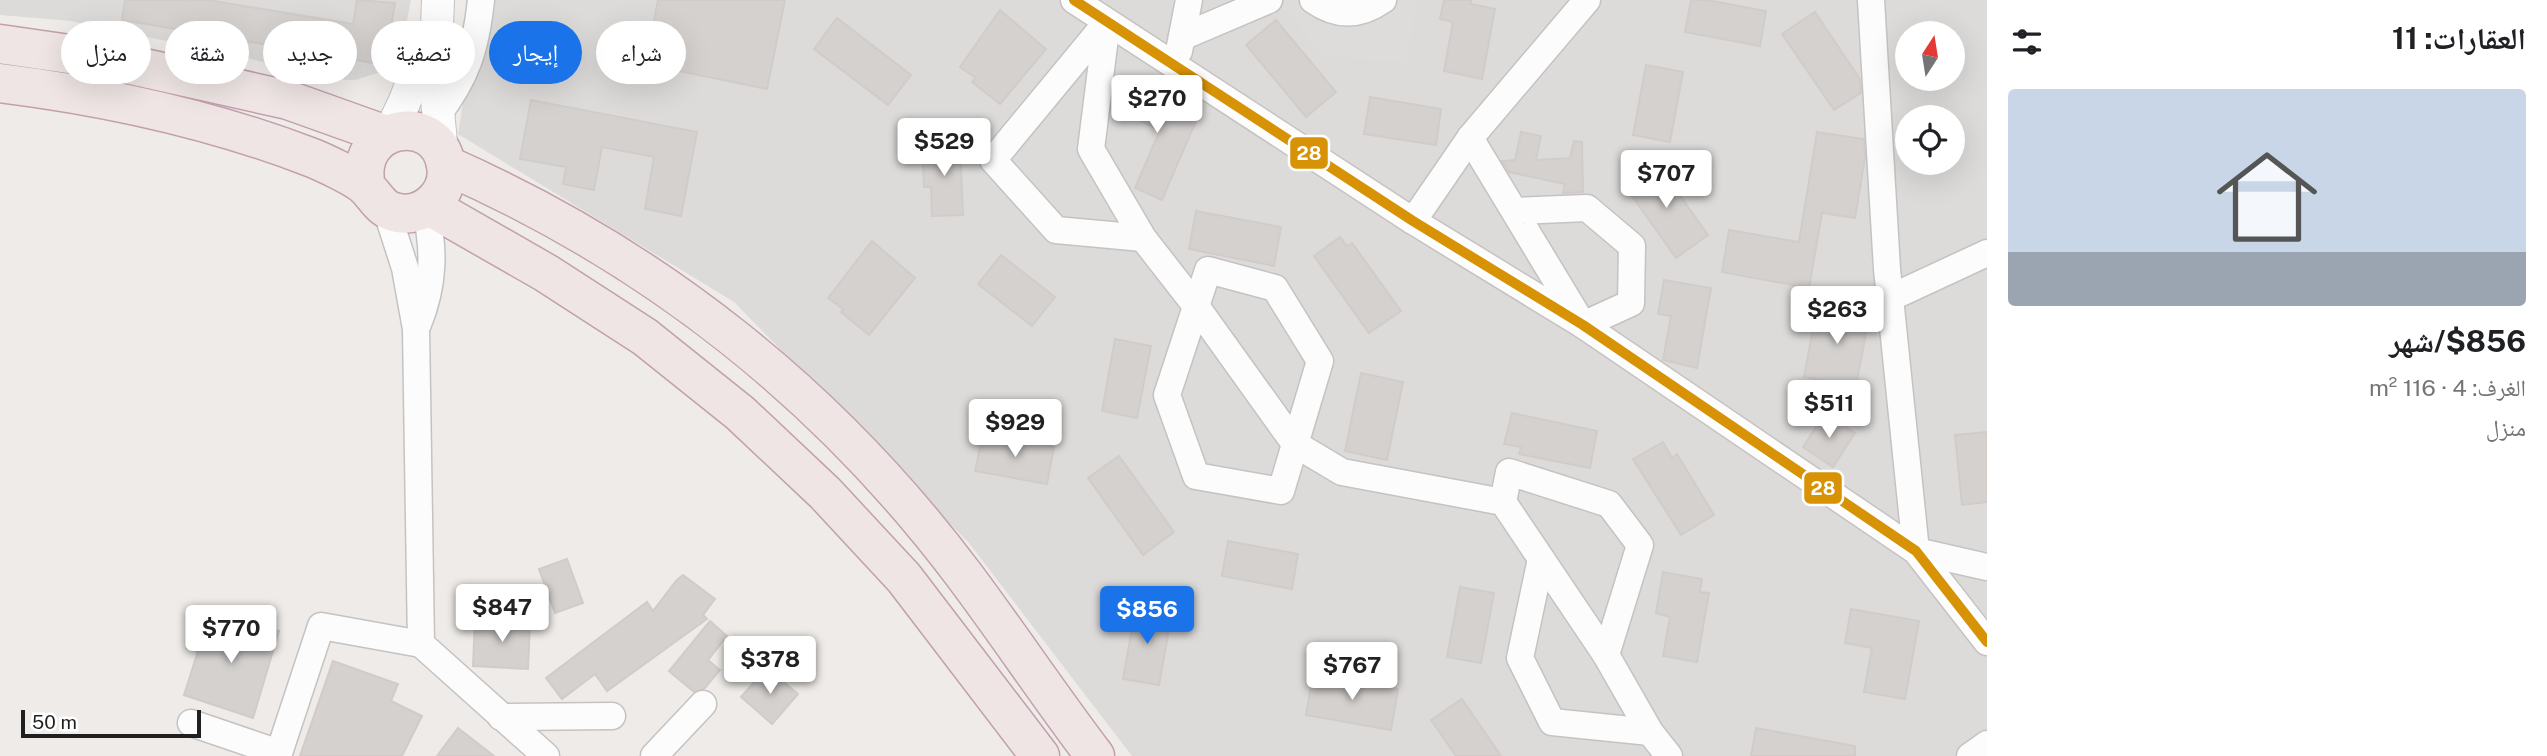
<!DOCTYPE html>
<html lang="ar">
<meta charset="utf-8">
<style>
:root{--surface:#fff;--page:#f6f6f6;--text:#202124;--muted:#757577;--line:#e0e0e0;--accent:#1a73e8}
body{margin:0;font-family:"Public Sans","Noto Naskh Arabic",sans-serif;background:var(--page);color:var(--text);direction:rtl;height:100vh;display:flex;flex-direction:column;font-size:26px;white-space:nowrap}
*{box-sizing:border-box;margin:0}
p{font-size:23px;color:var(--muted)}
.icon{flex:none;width:38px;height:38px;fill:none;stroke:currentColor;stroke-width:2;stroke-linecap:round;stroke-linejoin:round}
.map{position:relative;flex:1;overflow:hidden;direction:ltr}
.details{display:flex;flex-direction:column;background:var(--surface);width:560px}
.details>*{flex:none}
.hud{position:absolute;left:21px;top:21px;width:665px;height:63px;direction:rtl;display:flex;gap:14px}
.needle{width:46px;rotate:12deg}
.buttons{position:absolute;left:1895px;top:21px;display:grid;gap:14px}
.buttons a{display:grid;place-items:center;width:70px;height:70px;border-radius:50%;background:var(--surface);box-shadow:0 7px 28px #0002;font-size:35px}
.scale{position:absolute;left:21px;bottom:18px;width:180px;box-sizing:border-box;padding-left:7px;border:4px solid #1f1f1f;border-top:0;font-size:19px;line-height:24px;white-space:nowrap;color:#1f1f1f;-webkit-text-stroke:5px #fff;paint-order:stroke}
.price{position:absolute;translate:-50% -60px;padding:0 16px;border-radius:7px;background:#fff;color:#222;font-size:23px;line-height:46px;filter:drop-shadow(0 2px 4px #0008)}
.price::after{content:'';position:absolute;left:50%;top:42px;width:21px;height:16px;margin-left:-10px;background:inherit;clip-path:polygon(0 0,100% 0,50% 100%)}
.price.active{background:var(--accent);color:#fff}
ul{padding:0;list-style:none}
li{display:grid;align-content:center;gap:14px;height:371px;padding:0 21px}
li+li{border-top:2px solid var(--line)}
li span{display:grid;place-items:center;height:217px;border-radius:7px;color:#555}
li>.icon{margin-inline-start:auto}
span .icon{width:126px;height:126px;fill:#fffc;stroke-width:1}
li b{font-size:30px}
h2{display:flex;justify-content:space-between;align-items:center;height:84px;padding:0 21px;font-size:30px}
.pill{padding:0 24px;border-radius:32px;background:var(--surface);box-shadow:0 7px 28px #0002;font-size:24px;line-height:63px}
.pill.active{background:var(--accent);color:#fff}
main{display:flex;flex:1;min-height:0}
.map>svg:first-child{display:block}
</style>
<main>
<section class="details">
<h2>العقارات: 11<svg class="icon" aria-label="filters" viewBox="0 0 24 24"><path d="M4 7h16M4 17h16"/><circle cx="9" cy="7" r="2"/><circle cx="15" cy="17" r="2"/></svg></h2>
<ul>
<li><span style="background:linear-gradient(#c9d6e8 75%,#9aa5b1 0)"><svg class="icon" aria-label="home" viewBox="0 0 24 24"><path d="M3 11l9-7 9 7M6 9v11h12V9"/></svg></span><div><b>$856/شهر</b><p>الغرف: 4 · 116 m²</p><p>منزل</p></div></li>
</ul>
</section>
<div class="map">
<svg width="1987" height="756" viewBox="0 0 1987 756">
<rect width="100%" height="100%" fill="#eeebe8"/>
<g fill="#dddbd9" fill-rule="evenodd">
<path d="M0,0H411L407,20L389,69L356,80L325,79L244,57L70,21L0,15Z"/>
<path d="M479,0H1987V756H1132L969,543L734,302L458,134ZM1908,33H1953V79H1908ZM1908,117H1953V163H1908Z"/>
</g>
<path fill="#dedcdb" d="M1277,0H1417L1407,62L1324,57Z"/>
<g fill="#d4d1cf" stroke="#d1ccc9" stroke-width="2">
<path d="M125,0H208L353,24L357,0L395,3L385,65L122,20Z"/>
<path d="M658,0H785L767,89L645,64Z"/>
<path d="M1444,0H1471V4L1495,9L1482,79L1444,71L1453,22L1440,19Z"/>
<path d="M1691,0H1707L1766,11L1760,46L1685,32Z"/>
<path d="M1000,10L1046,49L1000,104L972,82L976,78L960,67Z"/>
<path d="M1815,12L1860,79L1861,93L1834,110L1782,34Z"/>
<path d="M837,18L911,75L888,105L814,49Z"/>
<path d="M1276,20L1336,92L1306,117L1246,45Z"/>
<path d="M1646,65L1683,72L1670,142L1633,135Z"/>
<path d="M1123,81L1181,107L1179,113L1196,121L1162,200L1135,188L1160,130L1112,108Z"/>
<path d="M1370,97L1441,109L1436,145L1364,134Z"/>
<path d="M531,100L697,132L681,216L645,209L654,157L602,147L594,190L563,184L566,167L520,159Z"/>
<path d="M1521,132L1541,136L1536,160L1570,158L1574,141L1582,142L1583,192L1563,193L1565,184L1509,172L1502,161L1515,160Z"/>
<path d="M1817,132L1864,139L1865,158L1855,218L1822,213L1809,288L1722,272L1729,230L1799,242Z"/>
<path d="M960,142L963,215L932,216L931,187H924L922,144Z"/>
<path d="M1657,163L1708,235L1676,258L1625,186Z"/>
<path d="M1196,211L1281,227L1274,266L1189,249Z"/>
<path d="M1340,237L1347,246L1352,243L1401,311L1369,333L1314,256Z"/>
<path d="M872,241L915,278L869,335L841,312L843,309L828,298Z"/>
<path d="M1001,255L1055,297L1032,326L978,284Z"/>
<path d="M1664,280L1711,288L1697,368L1663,360L1671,316L1658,314Z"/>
<path d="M1818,301L1867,310L1864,322L1868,323L1855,391L1819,384L1820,380L1804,377Z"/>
<path d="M1115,339L1151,346L1137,418L1102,411Z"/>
<path d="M1361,373L1403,382L1387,460L1345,451Z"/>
<path d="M1512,413L1597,431L1590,468L1519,454L1521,447L1504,444Z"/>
<path d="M1825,413L1855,433L1833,467L1803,447Z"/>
<path d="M1987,432V502L1962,505L1955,435Z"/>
<path d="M983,433L1054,447L1047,484L975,471Z"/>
<path d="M1663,442L1672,458L1677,454L1714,515L1681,535L1633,459Z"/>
<path d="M1119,456L1174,532L1143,555L1088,478Z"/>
<path d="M1228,541L1298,554L1292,589L1222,576Z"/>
<path d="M567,559L583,603L555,613L539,569Z"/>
<path d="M1663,572L1702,579L1700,592L1709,593L1697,662L1663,656L1670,617L1656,613Z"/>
<path d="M683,575L715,599L703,615L707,619L607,691L595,674L562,699L546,678L647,602L653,611L676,581Z"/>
<path d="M1460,587L1494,593L1481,663L1447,657Z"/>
<path d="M1136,606L1172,613L1159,685L1123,679Z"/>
<path d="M1851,609L1919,621L1905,699L1864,692L1872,648L1845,643Z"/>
<path d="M236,618L279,631L253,718L184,695L198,651L187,648L194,622L231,633Z"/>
<path d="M475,620L530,623L528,669L473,666Z"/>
<path d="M710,621L727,636L708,660L720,670L704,689L694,692L669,671Z"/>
<path d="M333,661L398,684L391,701L422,716L402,756H300Z"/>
<path d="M767,668L798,694L772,724L741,697Z"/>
<path d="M1313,674L1398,689L1391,730L1306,715Z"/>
<path d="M1462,699L1501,756H1456L1431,720Z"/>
<path d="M458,728L494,756H437Z"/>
<path d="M1756,728L1855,746V756H1751Z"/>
</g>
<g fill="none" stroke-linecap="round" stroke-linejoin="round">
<g stroke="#c5c3c2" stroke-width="29">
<g id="minor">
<path d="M1074,0L1413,221L1583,325L1916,551L1987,642"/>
<path d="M1313,0C1336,16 1359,17 1383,0"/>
<path d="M1871,0L1887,269L1916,551L1987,567"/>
<path d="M1182,37L1269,0"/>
<path d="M1179,51L1189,0"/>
<path d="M437,116C467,77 476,48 481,0"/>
<path d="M1470,138L1583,325L1631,303L1632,246L1587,208L1515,211"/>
<path d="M386,209L405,268L416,329L421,644L546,756"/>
<path d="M1413,221L1470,138L1587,0"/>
<path d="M1143,238L1056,230L993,160L1107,22L1091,149L1143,238L1196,306L1295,444L1342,472L1503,502L1606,655L1650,732L1669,756"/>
<path d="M1208,270L1275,288L1320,361L1281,491L1196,476L1167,395Z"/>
<path d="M1890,298L1987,253"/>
<path d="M418,324C434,285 435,249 425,209"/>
<path d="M1503,502L1509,472L1609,504L1640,545L1606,655"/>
<path d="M1541,559L1520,658L1552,722L1650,732"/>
<path d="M501,717L612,716"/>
<path d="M191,723L279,753"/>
<path d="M278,756L321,626L421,644"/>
<path d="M654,756L703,704"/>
<path d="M1970,756L1987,744"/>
</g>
</g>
<g stroke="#c5c3c2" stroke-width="34">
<g id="tertiary">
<path d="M438,0L435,79L442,153"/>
<path d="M389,134L404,103L427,44"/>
</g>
</g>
<g stroke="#c39fad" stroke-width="41">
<g id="trunk">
<path d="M0,44L104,59L288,100L386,135"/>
<path d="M0,83C105,96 211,119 310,157C323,162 357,178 366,187C377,198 381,210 398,213C426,218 451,192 446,165C437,110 352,124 366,187"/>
<path d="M446,165C653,256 828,394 964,575C1009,635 1050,697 1095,756"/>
<path d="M429,206L546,273L645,337L740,413L825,493L904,578L1040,756"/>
</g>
</g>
<use href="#minor" stroke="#fcfcfc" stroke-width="26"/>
<use href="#tertiary" stroke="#fcfcfc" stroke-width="32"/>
<use href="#trunk" stroke="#eee5e4" stroke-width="38"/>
<g stroke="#fff" stroke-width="16">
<path id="bus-1" d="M1074,0L1413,221L1583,325L1916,551L1987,642"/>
</g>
<use href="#bus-1" stroke="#d79205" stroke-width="10"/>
</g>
<g stroke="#fff" stroke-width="2.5">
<rect x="1289" y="136" width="40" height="34" rx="7" fill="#d79205"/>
<rect x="1803" y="471" width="40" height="34" rx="7" fill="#d79205"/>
</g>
<g font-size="19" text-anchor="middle" font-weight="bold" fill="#fff">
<text x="1309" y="160">28</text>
<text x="1823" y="495">28</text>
</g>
</svg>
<div class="buttons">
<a><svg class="needle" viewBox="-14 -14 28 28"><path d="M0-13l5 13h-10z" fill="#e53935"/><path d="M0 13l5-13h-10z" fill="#757577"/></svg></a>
<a><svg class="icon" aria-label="locate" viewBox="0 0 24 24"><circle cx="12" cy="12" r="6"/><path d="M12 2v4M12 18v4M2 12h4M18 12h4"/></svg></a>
</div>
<div class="scale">50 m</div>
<b class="price" style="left:1157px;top:135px">$270</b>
<b class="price" style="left:944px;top:178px">$529</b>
<b class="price" style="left:1666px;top:210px">$707</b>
<b class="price" style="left:1837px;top:346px">$263</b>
<b class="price" style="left:1829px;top:440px">$511</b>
<b class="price" style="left:1015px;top:459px">$929</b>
<b class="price" style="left:502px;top:644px">$847</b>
<b class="price active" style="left:1147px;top:646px">$856</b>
<b class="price" style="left:231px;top:665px">$770</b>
<b class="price" style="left:770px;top:696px">$378</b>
<b class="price" style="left:1352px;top:702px">$767</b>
<div class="hud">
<a class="pill">شراء</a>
<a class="pill active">إيجار</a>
<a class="pill">تصفية</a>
<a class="pill">جديد</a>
<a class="pill">شقة</a>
<a class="pill">منزل</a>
</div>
</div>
</main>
